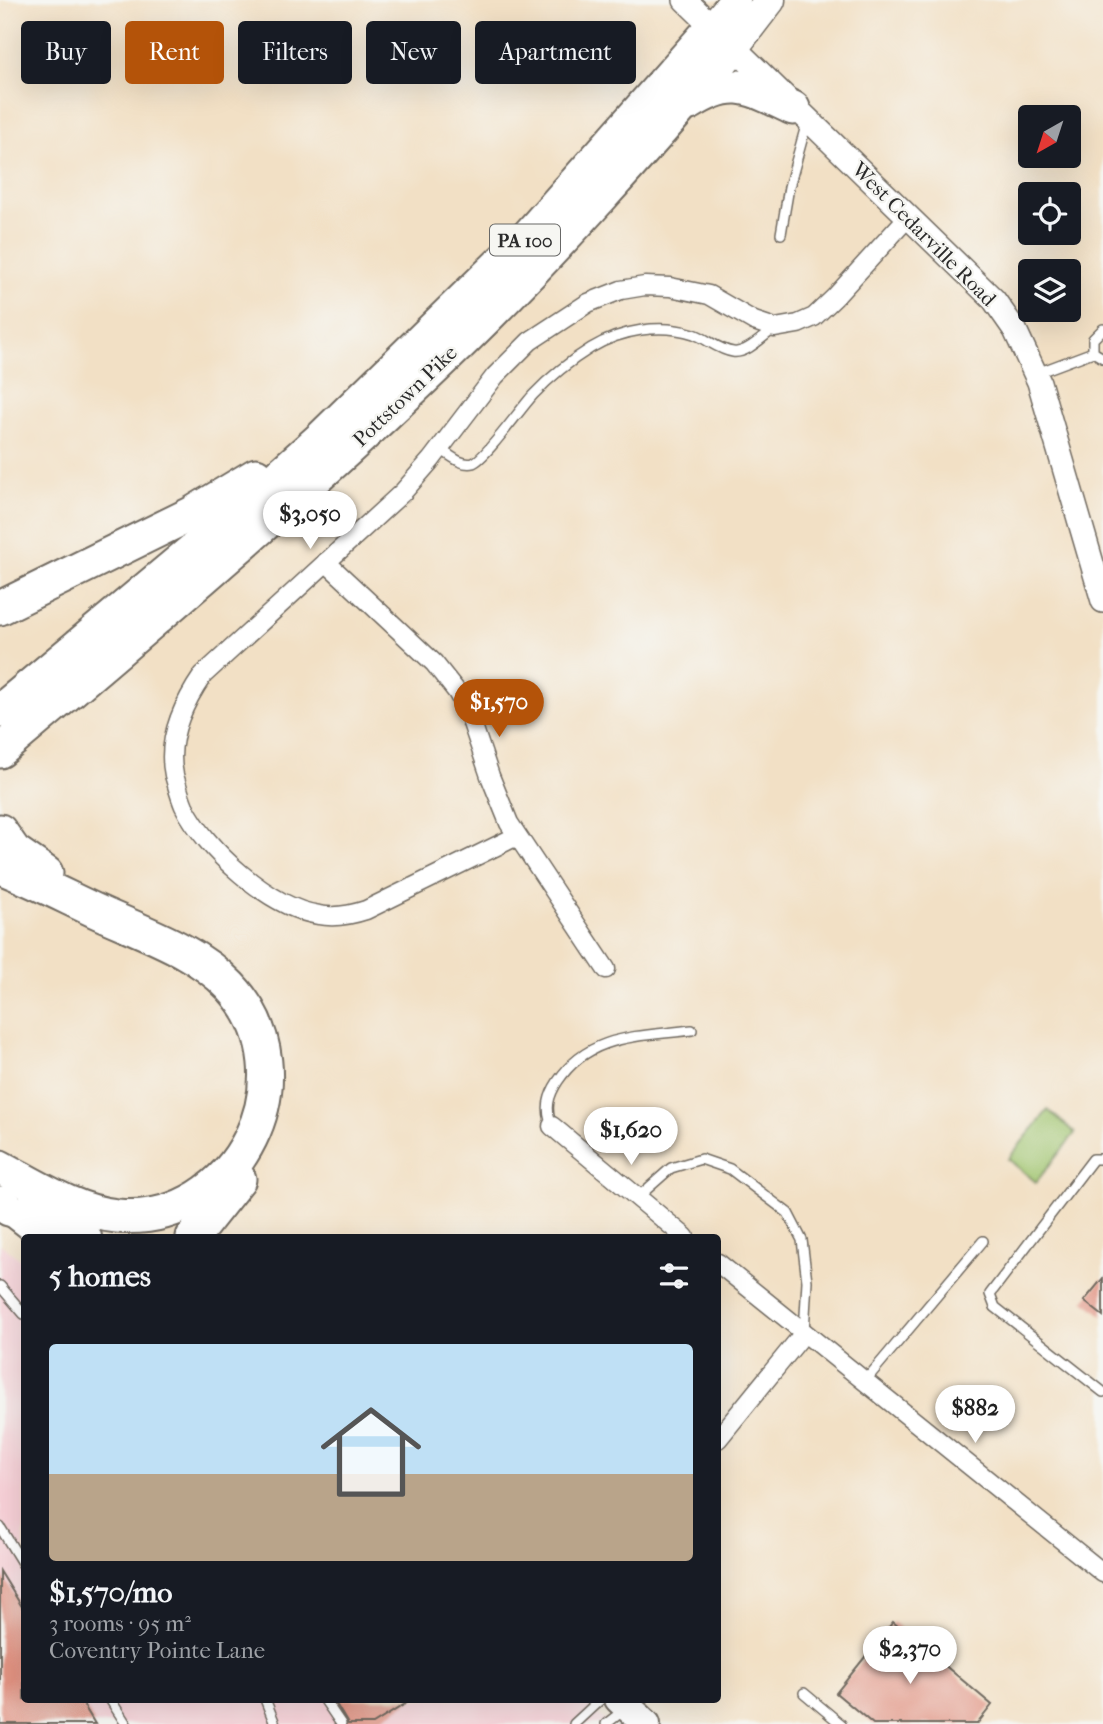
<!DOCTYPE html>
<meta charset="utf-8">
<style>
:root{--surface:#171b24;--page:#242831;--text:#f1f3f6;--muted:#9ea1a6;--line:#363941;--accent:#b45309}
body{margin:0;font-family:"IM FELL French Canon",serif;background:var(--page);color:var(--text);height:100vh;display:flex;flex-direction:column;font-size:26px;white-space:nowrap}
*{box-sizing:border-box;margin:0}
p{font-size:23px;color:var(--muted)}
.icon{flex:none;width:38px;height:38px;fill:none;stroke:currentColor;stroke-width:2;stroke-linecap:round;stroke-linejoin:round}
.map{position:relative;flex:1;overflow:hidden}
.sheet{position:absolute;left:21px;top:1234px;width:700px;height:469px;display:flex;flex-direction:column;background:var(--surface);border-radius:7px;box-shadow:0 7px 28px #0002}
.sheet>*{flex:none}
.hud{position:absolute;left:21px;top:21px;width:700px;height:63px;display:flex;gap:14px}
.needle{width:46px;rotate:219deg}
.buttons{position:absolute;left:1018px;top:105px;display:grid;gap:14px}
.buttons a{display:grid;place-items:center;width:63px;height:63px;border-radius:7px;background:var(--surface);box-shadow:0 7px 28px #0002;font-size:35px}
.price{position:absolute;translate:-50% -60px;padding:0 16px;border-radius:24px;background:#fff;color:#222;font-size:23px;line-height:46px;filter:drop-shadow(0 2px 4px #0008)}
.price::after{content:'';position:absolute;left:50%;top:42px;width:21px;height:16px;margin-left:-10px;background:inherit;clip-path:polygon(0 0,100% 0,50% 100%)}
.price.active{background:var(--accent);color:#fff}
ul{padding:0;list-style:none}
li{display:grid;align-content:center;gap:14px;height:371px;padding:0 28px}
li+li{border-top:2px solid var(--line)}
li span{display:grid;place-items:center;height:217px;border-radius:7px;color:#555}
li>.icon{margin-inline-start:auto}
span .icon{width:126px;height:126px;fill:#fffc;stroke-width:1}
li b{font-size:30px}
h2{display:flex;justify-content:space-between;align-items:center;height:84px;padding:0 28px;font-size:30px}
.tag{padding:0 24px;border-radius:7px;background:var(--surface);box-shadow:0 7px 28px #0002;font-size:24px;line-height:63px}
.tag.active{background:var(--accent);color:#fff}
.map>svg:first-child{display:block}
</style>
<div class="map">
<svg width="1103" height="1724" viewBox="0 0 1103 1724">
<rect width="100%" height="100%" fill="#f6f6f2"/>
<filter id="ink" filterUnits="userSpaceOnUse"><feTurbulence type="fractalNoise" baseFrequency=".0143" numOctaves="2"/><feDisplacementMap in="SourceGraphic" scale="14" xChannelSelector="R" yChannelSelector="G"/><feConvolveMatrix kernelMatrix="1 2 1 2 8 2 1 2 1" color-interpolation-filters="sRGB"/></filter>
<filter id="wash" filterUnits="userSpaceOnUse"><feTurbulence type="fractalNoise" baseFrequency=".00686" numOctaves="4" result="noise"/><feDisplacementMap in="SourceGraphic" scale="28" xChannelSelector="R" yChannelSelector="G"/><feGaussianBlur stdDeviation="1.57" result="paint"/><feColorMatrix in="noise" values="0 0 0 0 0 0 0 0 0 0 0 0 0 0 0 0 0 1.4 0 .05"/><feComposite in="paint" operator="in"/></filter>
<g filter="url(#wash)">
<rect width="100%" height="100%" fill="#f2e0c5"/>
<path fill="#f6cfd6" d="M0,1244L24,1262V1699H580L609,1724H0Z"/>
<path fill="#a1c56f" stroke="#66784d" stroke-width="2" d="M1048,1110L1075,1133L1036,1182L1008,1159Z"/>
<g id="blocks">
<g fill="#e19281">
<path d="M1103,1278V1316L1084,1301Z"/>
<path d="M0,1571L24,1610V1699H80L95,1724H0Z"/>
<path d="M893,1622L992,1705L977,1724H873L836,1693Z"/>
<path d="M333,1699H413L373,1724H348Z"/>
</g>
</g>
</g>
<g filter="url(#ink)">
<use href="#blocks" fill-opacity="0" stroke="#716a61" stroke-width="2"/>
<g fill="none" stroke-linecap="round" stroke-linejoin="round">
<g stroke="#716a61" stroke-width="12">
<g id="service">
<path d="M781,234L789,187L807,122"/>
<path d="M1093,352V339L1103,329"/>
<path d="M1093,352L1103,358"/>
<path d="M1037,373L1093,352"/>
<path d="M440,449C450,455 461,466 473,463C485,459 521,408 533,395C550,377 570,361 591,348C621,330 660,323 694,334C707,339 719,350 733,352C747,354 763,336 774,329"/>
<path d="M552,1126C545,1109 548,1096 558,1081C590,1033 640,1037 692,1030"/>
<path d="M1103,1159H1093L990,1294L995,1307L1103,1392"/>
<path d="M637,1198L671,1168L701,1159L730,1169L788,1213L802,1240L807,1281L804,1332"/>
<path d="M0,1286L24,1314"/>
<path d="M865,1381L983,1241"/>
<path d="M0,1527L24,1566"/>
<path d="M804,1693L841,1724"/>
<path d="M110,1699L126,1724"/>
<path d="M265,1699L275,1724"/>
<path d="M324,1699L341,1724"/>
<path d="M574,1724L601,1699"/>
<path d="M606,1724L624,1710"/>
</g>
</g>
<g stroke="#716a61" stroke-width="21">
<g id="minor">
<path d="M326,562L434,663L457,692L468,711L490,776L509,823L606,969"/>
<path d="M517,836L366,910C351,915 335,918 319,915C270,908 205,849 184,806C180,797 177,785 174,775C166,739 183,704 203,675L403,492L431,460L495,376L530,341L588,303L621,290L645,286L670,287L709,295L754,321L775,328L798,324L814,317L835,297L908,217"/>
<path d="M552,1126L685,1237"/>
<path d="M718,1263L1103,1573"/>
<path d="M718,1439L804,1333"/>
</g>
</g>
<g stroke="#716a61" stroke-width="26">
<path id="tertiary" d="M685,0L994,300L1015,330L1039,382L1103,601"/>
</g>
<g stroke="#716a61" stroke-width="32">
<g id="primary">
<path d="M34,1196L87,1237"/>
<path d="M0,1202L45,1237"/>
<path d="M619,1699L646,1724"/>
</g>
</g>
<g stroke="#716a61" stroke-width="33">
<g id="trunk">
<path d="M712,28L735,0"/>
<path d="M733,48L770,0"/>
</g>
</g>
<g stroke="#716a61" stroke-width="37">
<g id="motorway">
<path d="M690,103C734,75 750,88 793,108"/>
<path d="M0,608L193,513L256,475"/>
<path d="M0,711L236,514L322,437L528,236L712,28"/>
<path d="M0,751C158,618 316,484 464,340C559,247 646,148 733,48"/>
<path d="M0,831L14,851L46,873"/>
<path d="M0,867C33,880 64,896 96,911C141,932 195,949 230,986C314,1075 238,1227 117,1216C75,1212 36,1186 0,1167"/>
<path d="M0,1203L9,1209"/>
<path d="M193,1237L239,1179"/>
</g>
</g>
<use href="#service" stroke="#fff" stroke-width="9"/>
<use href="#minor" stroke="#fff" stroke-width="18"/>
<use href="#tertiary" stroke="#fff" stroke-width="23"/>
<use href="#primary" stroke="#fff" stroke-width="28"/>
<use href="#trunk" stroke="#fff" stroke-width="30"/>
<use href="#motorway" stroke="#fff" stroke-width="33"/>
</g>
</g>
<g text-anchor="middle" stroke-width="5" stroke-linejoin="round" paint-order="stroke">
<rect fill="#f6f6f2" stroke="#686867" stroke-width="2" x="490" y="224.5" width="70" height="31" rx="5"/>
<g font-size="19" font-weight="bold" fill="#2b2b2b">
<text x="525" y="247">PA 100</text>
</g>
<g font-size="21" fill="#2b2b2b" stroke="#f6f6f2">
<text transform="translate(924 234) rotate(45)" y="7">West Cedarville Road</text>
<text transform="translate(405 396) rotate(-44)" y="7">Pottstown Pike</text>
</g>
</g>
</svg>
<div class="buttons">
<a><svg class="needle" viewBox="-14 -14 28 28"><path d="M0-13l5 13h-10z" fill="#e53935"/><path d="M0 13l5-13h-10z" fill="#9ea1a6"/></svg></a>
<a><svg class="icon" aria-label="locate" viewBox="0 0 24 24"><circle cx="12" cy="12" r="6"/><path d="M12 2v4M12 18v4M2 12h4M18 12h4"/></svg></a>
<a><svg class="icon" aria-label="layers" viewBox="0 0 24 24"><path d="M12 4l9 5-9 5-9-5zM3 14l9 5 9-5"/></svg></a>
</div>
<b class="price" style="left:310px;top:551px">$3,050</b>
<b class="price active" style="left:499px;top:739px">$1,570</b>
<b class="price" style="left:631px;top:1167px">$1,620</b>
<b class="price" style="left:975px;top:1445px">$882</b>
<b class="price" style="left:910px;top:1686px">$2,370</b>
<div class="hud">
<a class="tag">Buy</a>
<a class="tag active">Rent</a>
<a class="tag">Filters</a>
<a class="tag">New</a>
<a class="tag">Apartment</a>
</div>
<section class="sheet">
<h2>5 homes<svg class="icon" aria-label="filters" viewBox="0 0 24 24"><path d="M4 7h16M4 17h16"/><circle cx="9" cy="7" r="2"/><circle cx="15" cy="17" r="2"/></svg></h2>
<ul>
<li><span style="background:linear-gradient(#bfe0f5 60%,#b9a48a 0)"><svg class="icon" aria-label="home" viewBox="0 0 24 24"><path d="M3 11l9-7 9 7M6 9v11h12V9"/></svg></span><div><b>$1,570/mo</b><p>3 rooms · 95 m²</p><p>Coventry Pointe Lane</p></div></li>
</ul>
</section>
</div>
